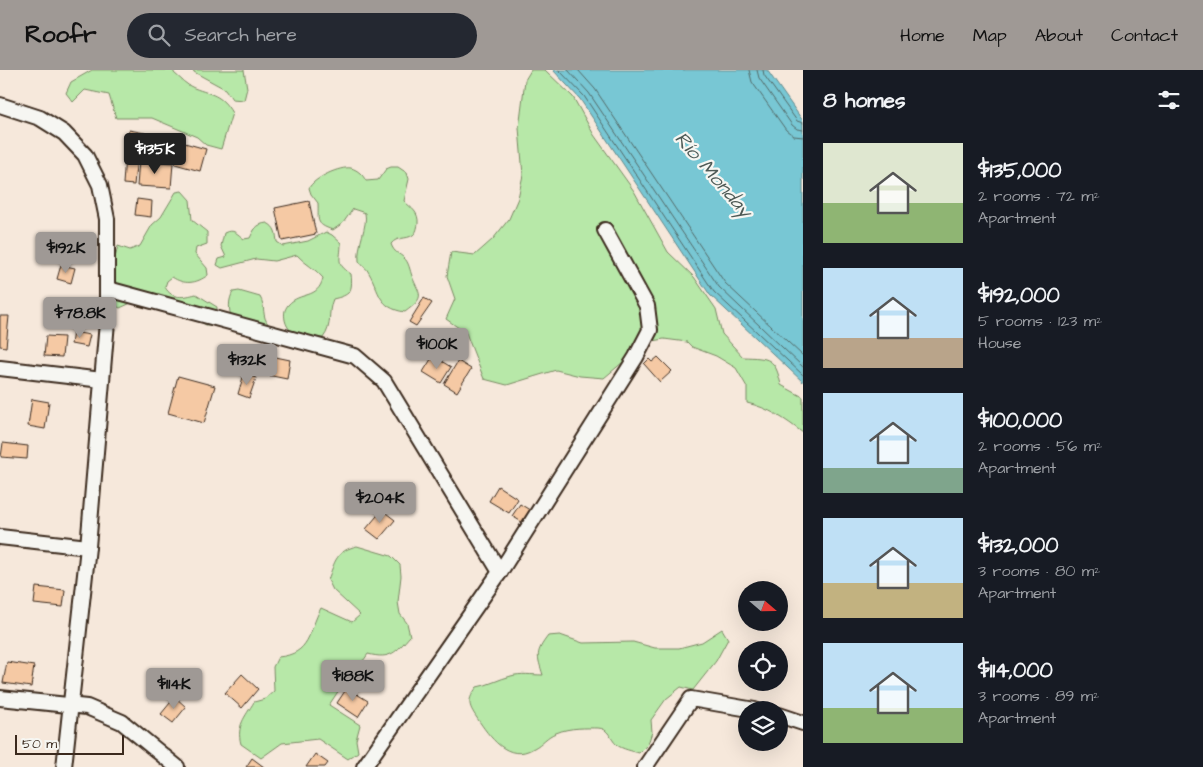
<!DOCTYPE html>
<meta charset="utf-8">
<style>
:root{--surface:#171b24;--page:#242831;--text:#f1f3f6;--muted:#9ea1a6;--accent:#9f9995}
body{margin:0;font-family:"Architects Daughter",sans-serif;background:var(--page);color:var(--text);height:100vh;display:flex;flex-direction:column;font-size:19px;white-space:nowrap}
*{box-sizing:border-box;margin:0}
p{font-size:16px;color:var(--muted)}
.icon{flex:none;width:28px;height:28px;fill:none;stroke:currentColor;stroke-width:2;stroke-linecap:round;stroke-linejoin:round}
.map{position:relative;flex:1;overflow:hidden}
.side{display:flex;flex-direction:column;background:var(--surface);width:400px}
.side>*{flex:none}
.needle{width:32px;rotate:110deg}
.tools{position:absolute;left:738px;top:511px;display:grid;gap:10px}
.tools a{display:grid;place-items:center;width:50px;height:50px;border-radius:50%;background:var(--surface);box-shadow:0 5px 20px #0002;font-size:25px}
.scale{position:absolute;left:15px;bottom:12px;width:109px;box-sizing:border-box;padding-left:5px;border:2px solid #3b2a1e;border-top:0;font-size:14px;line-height:18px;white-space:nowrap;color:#3b2a1e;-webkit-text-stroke:4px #f6f6f2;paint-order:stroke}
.price{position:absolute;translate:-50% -42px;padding:0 11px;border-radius:5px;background:var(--accent);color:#111;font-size:16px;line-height:32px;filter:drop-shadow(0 1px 2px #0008)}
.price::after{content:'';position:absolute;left:50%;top:30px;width:15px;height:11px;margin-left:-8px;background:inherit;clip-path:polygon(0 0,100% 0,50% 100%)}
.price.on{background:#222;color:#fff}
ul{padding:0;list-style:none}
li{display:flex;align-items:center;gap:15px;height:125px;padding:0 20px}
li span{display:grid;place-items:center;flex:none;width:140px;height:100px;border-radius:0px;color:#555}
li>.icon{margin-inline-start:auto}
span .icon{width:60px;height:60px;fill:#fffc;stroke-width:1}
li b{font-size:21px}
h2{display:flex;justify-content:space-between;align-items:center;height:60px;padding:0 20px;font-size:21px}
header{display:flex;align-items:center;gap:30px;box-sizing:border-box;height:70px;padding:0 25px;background:var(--accent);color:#111}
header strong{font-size:24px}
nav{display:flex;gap:28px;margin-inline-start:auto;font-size:18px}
.search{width:350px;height:45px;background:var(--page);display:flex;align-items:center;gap:12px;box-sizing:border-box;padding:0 18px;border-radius:28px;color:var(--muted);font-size:19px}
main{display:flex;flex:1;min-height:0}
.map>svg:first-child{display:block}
</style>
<header>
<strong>Roofr</strong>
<div class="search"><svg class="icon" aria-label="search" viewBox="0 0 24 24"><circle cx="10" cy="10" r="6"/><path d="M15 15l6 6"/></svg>Search here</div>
<nav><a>Home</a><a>Map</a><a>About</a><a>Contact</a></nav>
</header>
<main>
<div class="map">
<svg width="803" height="697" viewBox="0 0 803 697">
<rect width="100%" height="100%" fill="#f6e8db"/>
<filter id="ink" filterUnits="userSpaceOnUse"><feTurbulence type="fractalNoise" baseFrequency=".02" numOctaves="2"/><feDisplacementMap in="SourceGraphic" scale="10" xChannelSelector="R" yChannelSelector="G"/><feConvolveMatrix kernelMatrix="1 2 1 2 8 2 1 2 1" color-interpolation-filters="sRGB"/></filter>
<g filter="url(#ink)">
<g fill="#b7e8a8" stroke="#798963">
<path d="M92,0H174V3C180,8 186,15 194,18C212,25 221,24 232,43L221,79L206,75L197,67L152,48H116L109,25L85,20L73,32L66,23L71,12Z"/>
<path d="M193,0H244L247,18L244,30L232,29L225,19L194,2Z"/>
<path d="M531,0H545L573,27L594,65L634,121L668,182L694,207L716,239L722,264L743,287C769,288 775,287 781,315L803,327V363C785,349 769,338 747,333V317L736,298L716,286L692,277L687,272L664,269L640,273L623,292L604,308L580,306L556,300L507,315L484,309L466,263L446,249L455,229L447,206L451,182L475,185L493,169L509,149L518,128L523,105L519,58L525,10Z"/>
<path d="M391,97H398L407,103L409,109L404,131C412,139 419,142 418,154C417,158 417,162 413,165C406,170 397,166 391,174C394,183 399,183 404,188C409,192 410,201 412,206C419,225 427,226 405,242C378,238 380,222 369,203C367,198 362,196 359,191C357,174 368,156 365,143L353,139L343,153L333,160C314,154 319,150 318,133L311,124L309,118C314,108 340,96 351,98C358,100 363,105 366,111L378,110L386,99Z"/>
<path d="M182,121L190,130L192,150L207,162V174L196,178L195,184L207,198L208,205C196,214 184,215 172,207L167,211L165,217C172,230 184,227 196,224L217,237L216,249L212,255H206L190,246L160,241L137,233H131L120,238L114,235L112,214L115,209L112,200L118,176L130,180L140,176L152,155L161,147L176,122Z"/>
<path d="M267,153C276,157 276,164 277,172L283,176L308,171L326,162L332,165L341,173C341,190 335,193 351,204C353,222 350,225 333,229C327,243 333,255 323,268C309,268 289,268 285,250C284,244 284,240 288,235C300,221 318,230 323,208C316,199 305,194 297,185L274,191L256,189L222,198L217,195L219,189L226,187L221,176L224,163C234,158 237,164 244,169L250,168C254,160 256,154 267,153Z"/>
<path d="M239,221L260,227C266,237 261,246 269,255L266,261L244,264C231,256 225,235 233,222Z"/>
<path d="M357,476L391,486L400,495L401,506L398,532L400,544L407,553L410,566C396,582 391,590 368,584C360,596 354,602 340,605L345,611L329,635L360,655L356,670L358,682L348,689L318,669L282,673L261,688L241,674C236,656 245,647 254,632L265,629L274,621L273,597L278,587C311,584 308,562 321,538L352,552L360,545L333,520L328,510C335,491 336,481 357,476Z"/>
<path d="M722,559L728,569L716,591L693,620L681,617L666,629L651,650L652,662L648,674L639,683C632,681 622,679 617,675C610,669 609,658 598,658C587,658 570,657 556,663C547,666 542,674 534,678C508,694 489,666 477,648C468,635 467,630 477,617C489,615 499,609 511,606C521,603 532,605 543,605C537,586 535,583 548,566L560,565L583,573L633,572L655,578H679L702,572Z"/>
</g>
<path fill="#78c7d4" stroke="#60888b" d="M553,0H767L803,51V312L710,225L580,29Z"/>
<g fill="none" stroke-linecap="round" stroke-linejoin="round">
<g stroke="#536967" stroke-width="1">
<path d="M559,0L584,26L714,222L803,305"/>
<path d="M568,0L589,23L719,217L803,297"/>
<path d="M578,0L595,19L725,213L803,286"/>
<path d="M749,0L752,12L786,60L794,66L803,67"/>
<path d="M757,0L759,8L792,55L797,59L803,60"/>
<path d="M763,0L764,5L797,51L803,53"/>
</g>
</g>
<g fill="#f5c9a4" stroke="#3b2a1e">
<path d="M129,60L145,63L141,85L125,82Z"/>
<path d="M181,72L206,79L200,101L175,94Z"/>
<path d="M125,86H137L134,115L123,114Z"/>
<path d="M139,91L173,93L171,118L137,116Z"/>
<path d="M137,129L152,131L151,147L135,145Z"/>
<path d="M309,131L316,164L282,171L275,138Z"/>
<path d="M61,195L75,198L71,213L57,209Z"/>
<path d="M424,228L432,233L416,256L409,252Z"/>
<path d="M0,246H9L6,277L0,276Z"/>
<path d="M73,262L90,265L87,277L71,274Z"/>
<path d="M46,266L64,267L62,287L44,286Z"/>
<path d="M271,286L290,290L287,309L267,305Z"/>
<path d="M433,286L451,297L441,313L423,302Z"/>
<path d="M658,287L672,301L660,312L644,294L649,289L652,292Z"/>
<path d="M458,291L471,299L457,322L444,314Z"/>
<path d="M244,304L256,308L249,328L238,324Z"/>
<path d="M178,306L215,316L204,353L168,343Z"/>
<path d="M32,329L49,332L45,359L28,356Z"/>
<path d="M3,373L28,376L27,389L1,387Z"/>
<path d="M498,416L518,429L509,443L489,431Z"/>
<path d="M520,434L533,442L525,454L512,446Z"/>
<path d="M382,440L395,450L379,469L366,459Z"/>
<path d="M36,517L65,520L63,537L34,534Z"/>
<path d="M7,592L34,596L31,617L3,613Z"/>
<path d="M242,604L258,619L242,638L225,623Z"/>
<path d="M347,618L368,631L358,647L337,633Z"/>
<path d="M175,627L186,637L173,653L161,644Z"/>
<path d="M315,684L328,693L325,697H306Z"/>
<path d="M252,688L264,697H246Z"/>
</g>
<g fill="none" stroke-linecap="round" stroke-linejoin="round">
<g stroke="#3b2a1e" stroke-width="18">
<g id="street">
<path d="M0,35L40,48L64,63L85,85L100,115L107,149V252L88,477L64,697"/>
<path d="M108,219L355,286L384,311L500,502"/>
<path d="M0,298L102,310"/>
<path d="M0,467L88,477"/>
<path d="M0,628L87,637L122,652L177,697"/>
<path d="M779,645L803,653"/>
<path d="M364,697L500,502L636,287L650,260L647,236L605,160"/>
<path d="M645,697L691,629L755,640"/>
</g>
</g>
<use href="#street" stroke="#f6f6f2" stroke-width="14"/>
</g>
</g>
<g text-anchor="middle" stroke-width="4.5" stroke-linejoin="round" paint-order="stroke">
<g font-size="20" font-style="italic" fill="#4d5955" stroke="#f6f6f2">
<text transform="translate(714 104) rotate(49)" y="7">Río Monday</text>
</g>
</g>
</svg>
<div class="tools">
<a><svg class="needle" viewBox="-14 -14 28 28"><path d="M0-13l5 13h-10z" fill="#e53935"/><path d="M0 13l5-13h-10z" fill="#9ea1a6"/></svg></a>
<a><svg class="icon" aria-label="locate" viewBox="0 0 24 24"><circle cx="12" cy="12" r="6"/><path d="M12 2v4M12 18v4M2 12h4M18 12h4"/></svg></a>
<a><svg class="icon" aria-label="layers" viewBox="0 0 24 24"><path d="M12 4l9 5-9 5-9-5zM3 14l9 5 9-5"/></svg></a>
</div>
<div class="scale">50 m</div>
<b class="price on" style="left:155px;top:105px">$135K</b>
<b class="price" style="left:66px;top:204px">$192K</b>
<b class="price" style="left:80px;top:269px">$78.8K</b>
<b class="price" style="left:437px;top:300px">$100K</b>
<b class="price" style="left:247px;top:316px">$132K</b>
<b class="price" style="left:380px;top:454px">$204K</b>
<b class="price" style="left:353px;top:632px">$188K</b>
<b class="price" style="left:174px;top:640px">$114K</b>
</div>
<section class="side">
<h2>8 homes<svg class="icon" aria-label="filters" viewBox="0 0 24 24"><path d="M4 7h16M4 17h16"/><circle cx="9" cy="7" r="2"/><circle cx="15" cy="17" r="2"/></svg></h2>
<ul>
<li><span style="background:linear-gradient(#dfe7d0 60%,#8fb573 0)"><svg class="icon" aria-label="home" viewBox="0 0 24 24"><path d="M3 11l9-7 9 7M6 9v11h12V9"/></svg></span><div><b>$135,000</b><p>2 rooms · 72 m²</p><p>Apartment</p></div></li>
<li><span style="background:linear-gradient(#bfe0f5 70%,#b9a48a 0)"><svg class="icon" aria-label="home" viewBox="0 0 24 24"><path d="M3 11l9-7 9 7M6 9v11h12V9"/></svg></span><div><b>$192,000</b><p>5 rooms · 123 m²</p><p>House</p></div></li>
<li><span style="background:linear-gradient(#bfe0f5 75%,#7fa58c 0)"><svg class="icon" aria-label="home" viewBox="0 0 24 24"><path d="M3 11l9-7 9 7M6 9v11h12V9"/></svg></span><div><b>$100,000</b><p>2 rooms · 56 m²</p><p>Apartment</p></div></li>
<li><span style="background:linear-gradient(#bfe0f5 65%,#c2b280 0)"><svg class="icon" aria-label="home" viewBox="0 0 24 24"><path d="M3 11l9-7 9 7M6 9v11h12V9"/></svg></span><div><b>$132,000</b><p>3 rooms · 80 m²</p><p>Apartment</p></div></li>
<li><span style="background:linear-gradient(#bfe0f5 65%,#8fb573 0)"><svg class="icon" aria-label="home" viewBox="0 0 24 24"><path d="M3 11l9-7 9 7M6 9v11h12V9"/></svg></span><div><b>$114,000</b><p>3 rooms · 89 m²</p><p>Apartment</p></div></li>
</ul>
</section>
</main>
